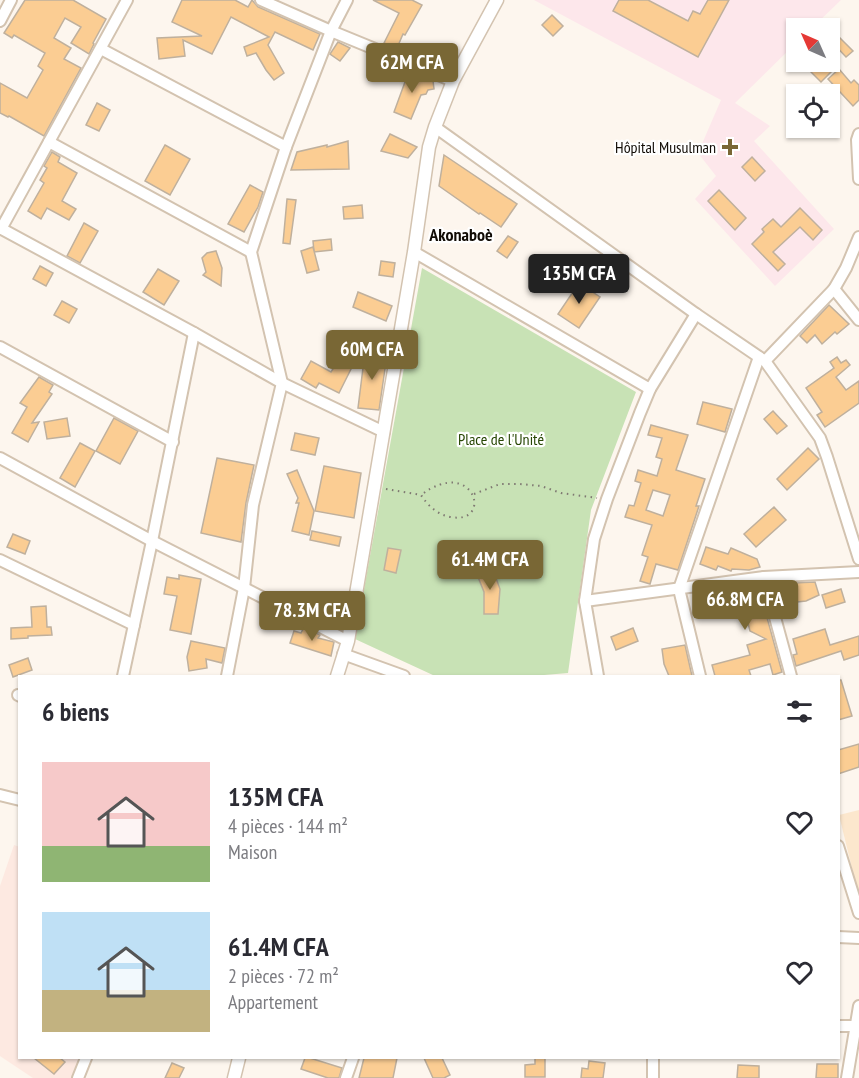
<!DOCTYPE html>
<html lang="fr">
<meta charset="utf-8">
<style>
:root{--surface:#fff;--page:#f2f2f3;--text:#2b2b33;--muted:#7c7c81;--accent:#796735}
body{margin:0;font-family:"PT Sans Narrow",sans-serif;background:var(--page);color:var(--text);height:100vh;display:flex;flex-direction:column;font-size:22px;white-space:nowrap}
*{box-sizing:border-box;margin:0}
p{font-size:20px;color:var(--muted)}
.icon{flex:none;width:33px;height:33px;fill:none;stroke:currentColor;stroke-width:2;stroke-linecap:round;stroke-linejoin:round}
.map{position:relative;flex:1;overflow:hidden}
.details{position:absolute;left:18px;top:675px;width:822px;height:384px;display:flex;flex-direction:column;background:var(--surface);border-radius:0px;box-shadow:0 2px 4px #0004}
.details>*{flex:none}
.needle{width:39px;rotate:315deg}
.fabs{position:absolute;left:786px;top:18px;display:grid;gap:12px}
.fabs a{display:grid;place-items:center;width:54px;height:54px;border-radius:0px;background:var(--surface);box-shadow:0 2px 4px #0004;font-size:30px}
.price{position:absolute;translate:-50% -51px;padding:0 14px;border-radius:6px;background:var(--accent);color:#fff;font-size:20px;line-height:39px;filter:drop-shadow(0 2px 3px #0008)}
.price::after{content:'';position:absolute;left:50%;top:36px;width:18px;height:14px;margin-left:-9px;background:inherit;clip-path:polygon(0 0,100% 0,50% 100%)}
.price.current{background:#222;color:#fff}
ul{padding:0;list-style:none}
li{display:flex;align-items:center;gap:18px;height:150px;padding:0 24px}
li span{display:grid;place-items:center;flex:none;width:168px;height:120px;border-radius:0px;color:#555}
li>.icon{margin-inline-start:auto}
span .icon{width:72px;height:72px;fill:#fffc;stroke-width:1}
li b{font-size:26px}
h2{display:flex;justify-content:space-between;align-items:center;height:72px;padding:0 24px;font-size:26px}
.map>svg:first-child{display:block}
</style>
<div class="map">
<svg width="859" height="1078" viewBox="0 0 859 1078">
<rect width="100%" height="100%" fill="#fdf6ee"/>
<path fill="#fce7cd" d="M859,810V897L839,815Z"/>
<path fill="#fde9e1" d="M14,845L20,847V1058H79L72,1078H33L0,1056V886Z"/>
<path fill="#fde7eb" d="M534,0H841L812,28H796V43L735,103L770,126L754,141L834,229L775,286L695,199L716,176L698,153L721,100Z"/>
<path fill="#c8e2b5" d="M422,268L636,392L591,510L568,673L532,676H435L355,639Z"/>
<g fill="#fbcd93" stroke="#bfb09d" stroke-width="1.5" fill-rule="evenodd">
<path d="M25,0H73L106,19L93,43L94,44L89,54L71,43L81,27L65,18L54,38L71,48L64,59L81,68L44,136L9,116L8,117L0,113V83L27,98L43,70L38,66L45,53L14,35L12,38L4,33Z"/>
<path d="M182,0H235L248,7L252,0L258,7L320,34L313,50L275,32L268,45L284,73L274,80L266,70L256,53L247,56L244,47L269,37L231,17L212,54L183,40L185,56L159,59L157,38L202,36L172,22Z"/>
<path d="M373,0H412L422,5L405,35L403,34L397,48L384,43L399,13Z"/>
<path d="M619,0H648L688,21L693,11L700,14L708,0H729L698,57L613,11Z"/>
<path d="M552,15L563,26L553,36L542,25Z"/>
<path d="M837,35L853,51L846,57L831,41Z"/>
<path d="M338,42L350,48L340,61L330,54Z"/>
<path d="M801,62H820L831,72L821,82Z"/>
<path d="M839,69L851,83L854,80L859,85V100L853,106L828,79Z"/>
<path d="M409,71L433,81L434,89L428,90L426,94L421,95L411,119L394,112Z"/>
<path d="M97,103L110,110L99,131L86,125Z"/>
<path d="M390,134L417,147L408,158L381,151Z"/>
<path d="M348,141L349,169L291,170L297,152L327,145V147Z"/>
<path d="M165,145L190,159L170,195L145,181Z"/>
<path d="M52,152L60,157L58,162L77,173L62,201L76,209L69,220L47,208L41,219L28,211L44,183L40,180L47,168L44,166Z"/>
<path d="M444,155L517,204L501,227L480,213L479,214L439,186Z"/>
<path d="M752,157L765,171L755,181L742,167Z"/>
<path d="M250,185L263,192L258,207L244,232L228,224Z"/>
<path d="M719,190L746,218L735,230L708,201Z"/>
<path d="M287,199L296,200L290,244L283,243Z"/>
<path d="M362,205L363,218L344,219L343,207Z"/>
<path d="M800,208L822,230L813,240L800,227L773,252L785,264L778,271L752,244L764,232L762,229L773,219L781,227Z"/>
<path d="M84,223L98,231L80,263L67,256Z"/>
<path d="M508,236L518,242L507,258L497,251Z"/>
<path d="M331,239L332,250L314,252L313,241Z"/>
<path d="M313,247L319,270L307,273L301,251Z"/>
<path d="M216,251L222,268L221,286L203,275L206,272L202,258L207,253Z"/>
<path d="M381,261L395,263L393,277L379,275Z"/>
<path d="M40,266L53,273L46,286L33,279Z"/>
<path d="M158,269L179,281L164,305L143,292Z"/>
<path d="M579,283L600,297L579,328L558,314Z"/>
<path d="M358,292L392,306L386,321L353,307Z"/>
<path d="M62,301L77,309L69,323L54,315Z"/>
<path d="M829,305L849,324L837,334L835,332L822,344L815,335L807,343L800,336Z"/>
<path d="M345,350L357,357L339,393L319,383L316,388L301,379L311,361L331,372Z"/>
<path d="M365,352L387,355L379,410L358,408Z"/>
<path d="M837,357L841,363L846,360L850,365L836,377L846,390L859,381V403L825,427L817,415L822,412L806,388L834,368L830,362Z"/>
<path d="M39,377L53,385L49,392L52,394L32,423L39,422L28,442L12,433L27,407L20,403Z"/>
<path d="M703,402L732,409L725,432L697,424Z"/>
<path d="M773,411L787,426L777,434L764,419Z"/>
<path d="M67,418L70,436L47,439L44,422Z"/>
<path d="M114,418L138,431L120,464L96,451Z"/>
<path d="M651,425L688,435L676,470L705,479L696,506H699L678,570L656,564L650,584L640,581L648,557L642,555L652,525L625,517L629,505L634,506L641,483L635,481L638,470L657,476L662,459L656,457L662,438L648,435ZM653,490L670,495L663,516L646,510Z"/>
<path d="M295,433L319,438L315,455L291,450Z"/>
<path d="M80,443L95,451L75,487L60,478Z"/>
<path d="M808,448L819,459L787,490L777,479Z"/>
<path d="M217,458L254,465L246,503L241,542L201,533Z"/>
<path d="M324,466L361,473L354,518L315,511Z"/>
<path d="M297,470L314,511L309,535L292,531L299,503H296L298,498L287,474Z"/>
<path d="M774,507L786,520L756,547L744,534Z"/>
<path d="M312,531L341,537L339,546L310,540Z"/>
<path d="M13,534L30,541L25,554L7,547Z"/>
<path d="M706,547L728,554L731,548L757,559L760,567L749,570L732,569L731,571L718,566L716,570L700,564Z"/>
<path d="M388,548L401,550L396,573L384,570Z"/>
<path d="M492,567L500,589L498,614H484V592L476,572Z"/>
<path d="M179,575L201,579L191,634L170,630L177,596L164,594L167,577L179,579Z"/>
<path d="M815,582L819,595L806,601L779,604L774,584Z"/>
<path d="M758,585L782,672L773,675L770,664L749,670L751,676H715L712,665L750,655L747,645L766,639L750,631L742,600L699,614L694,594L711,592L712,594L732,589L733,591Z"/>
<path d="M841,589L845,602L826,608L822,595Z"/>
<path d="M46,606L47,627H51L52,635L28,636V638L11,639V628L32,627L31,607Z"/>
<path d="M304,627L320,635L318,638L334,642L331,656L290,643L294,631L301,633Z"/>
<path d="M633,628L638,641L616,650L611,637Z"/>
<path d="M825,629L830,645L859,636V655L844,660L841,651L796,666L793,655L797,654L793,639Z"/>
<path d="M191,641L225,648L222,663L206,659L207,668L189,671L187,657Z"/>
<path d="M685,645L692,676H669L664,664L662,649Z"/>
<path d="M28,658L32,670L13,677L9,665Z"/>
<path d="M838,680H841L852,716L838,720Z"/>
<path d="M859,744V767L838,774V750Z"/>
<path d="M34,1058H60L65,1062L54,1074Z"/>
<path d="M305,1058H310L342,1068L339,1078H328L301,1069Z"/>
<path d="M364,1058H397L393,1078H359Z"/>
<path d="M424,1058H442L450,1075L444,1078H433Z"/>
<path d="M535,1058H545V1077H525V1065L535,1064Z"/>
<path d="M589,1061L605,1063L603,1078H581L582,1068L588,1069Z"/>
<path d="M172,1063L184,1068L179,1078H165Z"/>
<path d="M817,1064H838V1078H816Z"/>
<path d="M738,1065L759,1066V1078H737Z"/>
</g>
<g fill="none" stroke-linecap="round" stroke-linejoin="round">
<g stroke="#d3c3b0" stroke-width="14">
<g id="minor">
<path d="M261,0L331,31L453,81"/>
<path d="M0,21L11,0"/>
<path d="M101,49L286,147"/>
<path d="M435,127L696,314L765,361L820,438L827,457L859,559"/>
<path d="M859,134L857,140L859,179"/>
<path d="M49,142L251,252"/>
<path d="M0,228L194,333L282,383L384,432"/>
<path d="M1,229L127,0"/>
<path d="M414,252L650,389"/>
<path d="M834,289L859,320"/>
<path d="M0,347L173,442"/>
<path d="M765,361L834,289L846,268L859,237"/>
<path d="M0,458L152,541L348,641"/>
<path d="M0,560L134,625"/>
<path d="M764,577L791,676"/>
<path d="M585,601L764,577L859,572"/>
<path d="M343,654L404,676"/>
<path d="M123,676L152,541L194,333"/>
<path d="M227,676L244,588L253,505L282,383L251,252L286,147L331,31L347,0"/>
<path d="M598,676L585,601L594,539L607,499L640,413L650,389L696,314"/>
<path d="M700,676L679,589L759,357"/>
<path d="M18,695L20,696"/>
<path d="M0,795L20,800"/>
<path d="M838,846L859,913"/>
<path d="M838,937L859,938"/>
<path d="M838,1026H855"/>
<path d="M78,1078L86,1058"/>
<path d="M346,1078L353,1058"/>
<path d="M653,1078V1058"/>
<path d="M847,1078L859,1006"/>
</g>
</g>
<g stroke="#d3c3b0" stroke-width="15">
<g id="tertiary">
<path d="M337,676L348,641L414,252L429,147L435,127L453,81L497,0"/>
<path d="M234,1078L239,1058"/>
</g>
</g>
<g stroke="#7f7972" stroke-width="2" stroke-dasharray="1.5 4.5" stroke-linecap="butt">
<path d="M386,489L421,495C428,506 438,515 451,517C494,525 474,455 421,495"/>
<path d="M474,494L500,484H520L541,486L561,493L597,498"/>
</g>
<use href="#minor" stroke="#fff" stroke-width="10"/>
<use href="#tertiary" stroke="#fff" stroke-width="12"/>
</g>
<path fill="#796735" stroke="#fff" stroke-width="2" d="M727 138h6v6h6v6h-6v6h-6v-6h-6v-6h6z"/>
<g text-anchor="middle" stroke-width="4.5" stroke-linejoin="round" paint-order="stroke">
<g font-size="16" fill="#110c06" stroke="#fff" text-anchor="end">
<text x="716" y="153">Hôpital Musulman</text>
</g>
<g font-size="16" fill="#284704" stroke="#fff">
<text x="501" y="445">Place de l'Unité</text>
</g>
<g font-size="18" font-weight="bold" fill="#110c06" stroke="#fff">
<text x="461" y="241">Akonaboè</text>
</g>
</g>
</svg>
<div class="fabs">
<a><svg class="needle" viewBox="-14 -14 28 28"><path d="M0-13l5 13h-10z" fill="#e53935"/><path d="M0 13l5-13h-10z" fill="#7c7c81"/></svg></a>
<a><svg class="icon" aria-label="locate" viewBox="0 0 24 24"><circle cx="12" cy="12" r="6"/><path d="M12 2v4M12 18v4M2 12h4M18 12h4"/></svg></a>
</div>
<b class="price" style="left:412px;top:94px">62M CFA</b>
<b class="price current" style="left:579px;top:305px">135M CFA</b>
<b class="price" style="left:372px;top:381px">60M CFA</b>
<b class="price" style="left:490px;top:591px">61.4M CFA</b>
<b class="price" style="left:745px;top:631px">66.8M CFA</b>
<b class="price" style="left:312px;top:642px">78.3M CFA</b>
<section class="details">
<h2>6 biens<svg class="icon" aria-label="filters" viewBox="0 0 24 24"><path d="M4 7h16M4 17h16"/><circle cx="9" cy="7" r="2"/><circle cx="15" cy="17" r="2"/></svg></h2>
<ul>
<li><span style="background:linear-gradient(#f6c9c9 70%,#8fb573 0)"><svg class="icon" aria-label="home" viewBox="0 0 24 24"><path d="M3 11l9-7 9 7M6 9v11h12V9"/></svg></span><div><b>135M CFA</b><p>4 pièces · 144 m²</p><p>Maison</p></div><svg class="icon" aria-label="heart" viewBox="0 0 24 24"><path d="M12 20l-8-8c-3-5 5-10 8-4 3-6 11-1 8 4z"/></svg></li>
<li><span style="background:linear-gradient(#bfe0f5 65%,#c2b280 0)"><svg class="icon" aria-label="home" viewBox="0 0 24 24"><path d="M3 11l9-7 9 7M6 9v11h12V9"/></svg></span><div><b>61.4M CFA</b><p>2 pièces · 72 m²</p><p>Appartement</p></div><svg class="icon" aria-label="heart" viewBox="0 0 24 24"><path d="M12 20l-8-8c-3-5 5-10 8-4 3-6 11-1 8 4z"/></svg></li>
</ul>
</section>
</div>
